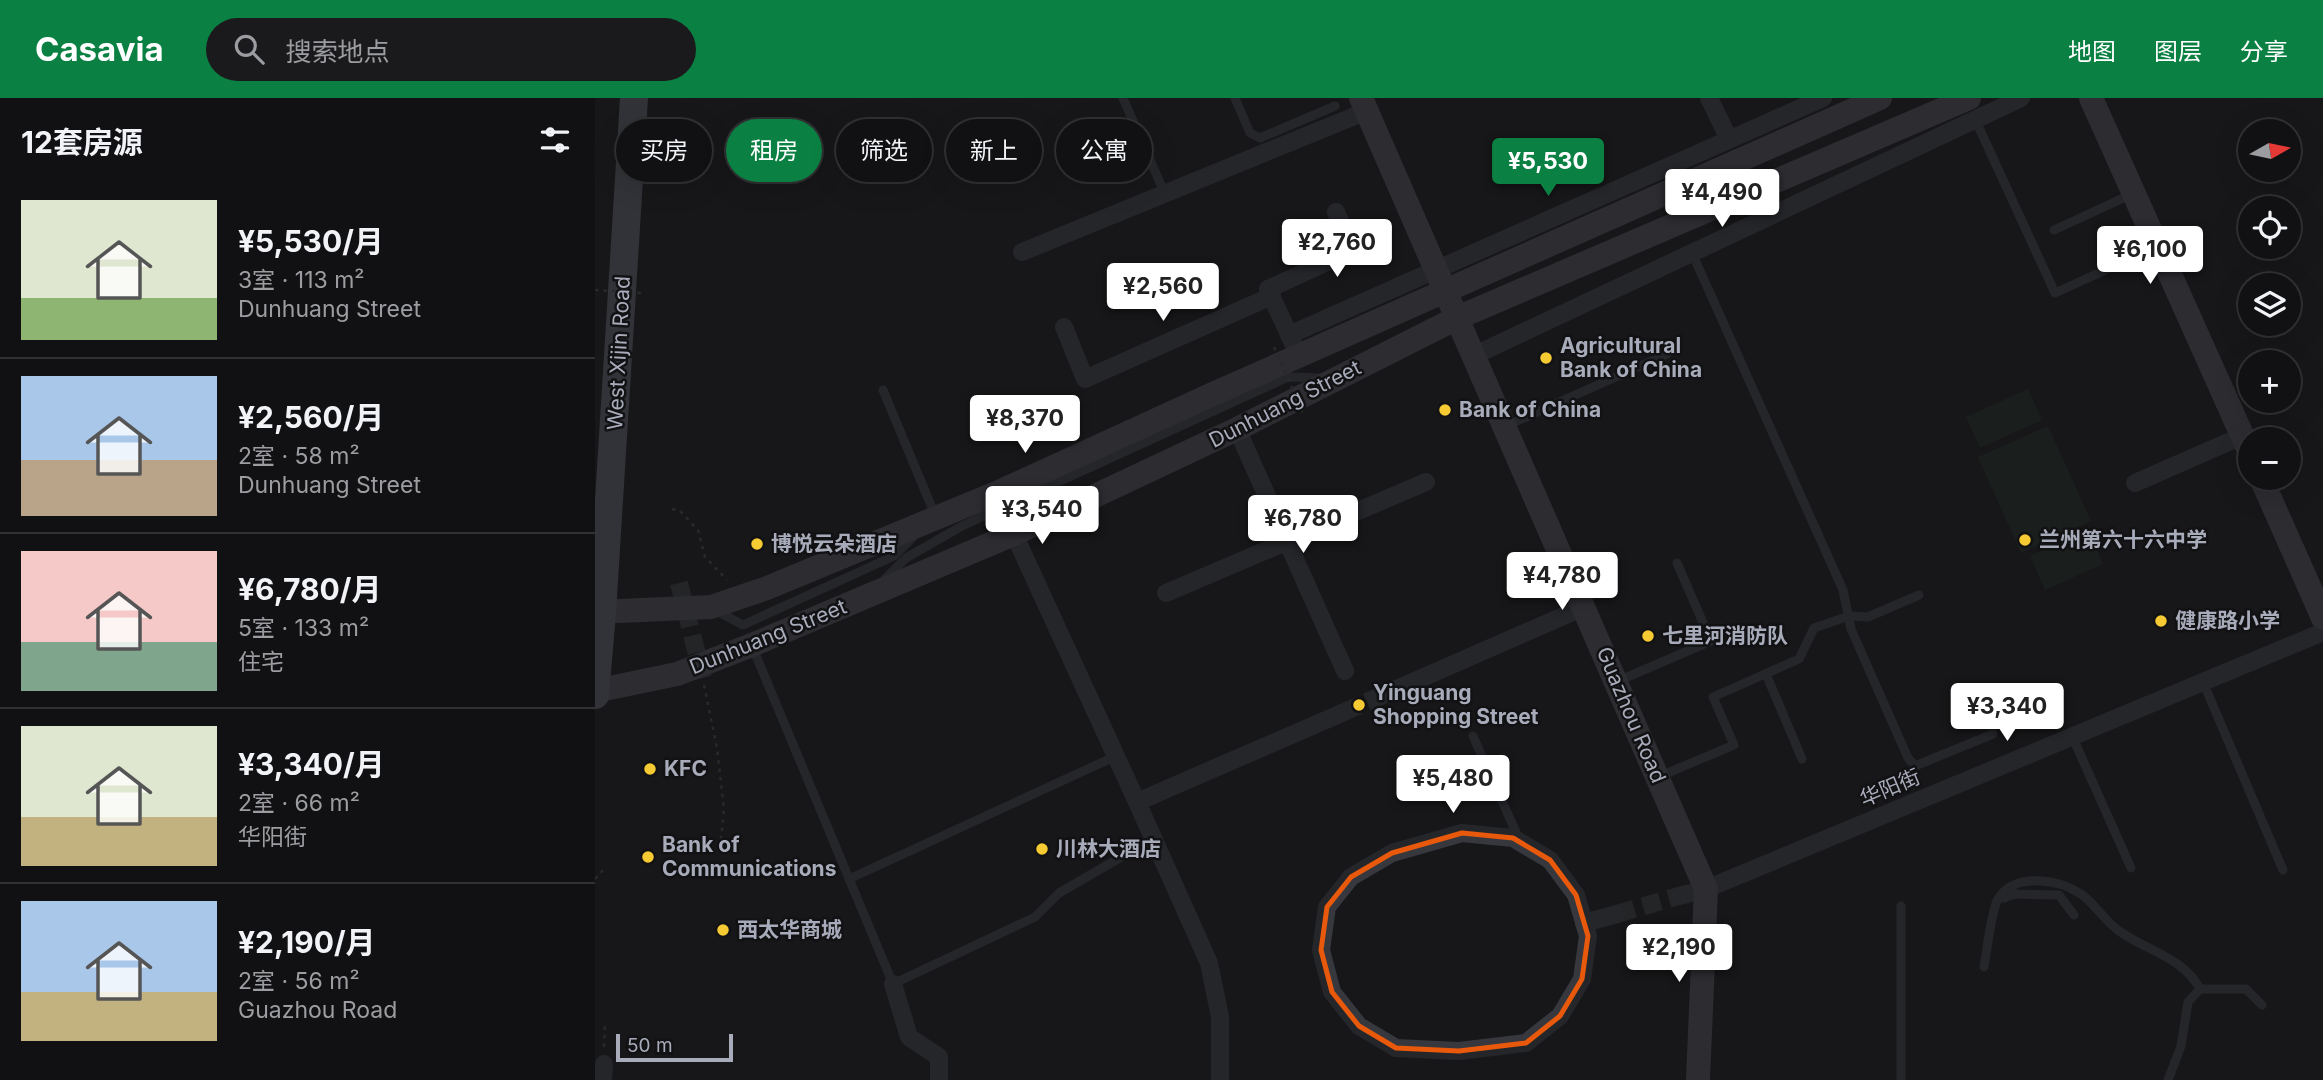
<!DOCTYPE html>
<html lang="zh">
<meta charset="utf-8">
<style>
:root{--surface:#111113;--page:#1a1a1c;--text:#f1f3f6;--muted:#9c9da0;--line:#303133;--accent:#0b8043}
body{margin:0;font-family:Inter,"Noto Sans SC",sans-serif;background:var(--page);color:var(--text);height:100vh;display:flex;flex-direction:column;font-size:26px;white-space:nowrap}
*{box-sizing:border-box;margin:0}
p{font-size:23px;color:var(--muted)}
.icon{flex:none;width:38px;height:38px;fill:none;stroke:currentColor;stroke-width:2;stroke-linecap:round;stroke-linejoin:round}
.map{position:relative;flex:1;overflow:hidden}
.sheet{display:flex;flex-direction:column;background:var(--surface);width:595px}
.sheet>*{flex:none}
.hud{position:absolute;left:21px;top:21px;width:665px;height:63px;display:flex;gap:14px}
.needle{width:46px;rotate:81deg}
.fabs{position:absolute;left:1643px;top:21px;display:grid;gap:14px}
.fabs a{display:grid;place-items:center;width:63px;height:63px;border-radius:50%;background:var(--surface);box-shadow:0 7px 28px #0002,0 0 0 2px var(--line);font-size:35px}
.scale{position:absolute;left:21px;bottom:18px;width:117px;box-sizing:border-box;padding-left:7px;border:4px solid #a8abb9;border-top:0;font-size:19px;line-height:24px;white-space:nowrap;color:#a8abb9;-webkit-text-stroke:5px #121214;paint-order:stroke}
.price{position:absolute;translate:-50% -60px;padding:0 16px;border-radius:7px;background:#fff;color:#222;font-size:23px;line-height:46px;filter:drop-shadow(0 2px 4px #0008)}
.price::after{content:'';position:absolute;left:50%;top:42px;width:21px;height:16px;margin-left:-10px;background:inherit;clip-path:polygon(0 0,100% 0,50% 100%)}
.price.on{background:var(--accent);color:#fff}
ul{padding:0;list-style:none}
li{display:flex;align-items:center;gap:21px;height:175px;padding:0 21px}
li+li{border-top:2px solid var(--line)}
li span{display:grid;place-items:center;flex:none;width:196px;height:140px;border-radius:0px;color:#555}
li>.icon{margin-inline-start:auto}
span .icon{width:84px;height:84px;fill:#fffc;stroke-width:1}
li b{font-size:30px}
h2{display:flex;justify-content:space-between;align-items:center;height:84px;padding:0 21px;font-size:30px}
.pill{padding:0 24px;border-radius:32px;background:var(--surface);box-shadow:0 7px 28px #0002,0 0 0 2px var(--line);font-size:24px;line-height:63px}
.pill.on{background:var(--accent);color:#fff}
header{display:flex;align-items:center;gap:42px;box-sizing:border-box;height:98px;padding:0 35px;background:var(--accent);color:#fff}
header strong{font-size:33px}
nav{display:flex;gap:38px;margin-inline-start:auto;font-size:24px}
.search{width:490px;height:63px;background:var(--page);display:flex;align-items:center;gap:18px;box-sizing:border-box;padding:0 24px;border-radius:38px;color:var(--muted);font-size:26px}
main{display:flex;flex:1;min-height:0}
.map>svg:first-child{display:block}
</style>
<header>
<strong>Casavia</strong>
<div class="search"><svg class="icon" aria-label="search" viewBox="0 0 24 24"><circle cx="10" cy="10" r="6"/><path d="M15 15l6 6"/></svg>搜索地点</div>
<nav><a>地图</a><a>图层</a><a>分享</a></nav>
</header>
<main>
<section class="sheet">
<h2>12套房源<svg class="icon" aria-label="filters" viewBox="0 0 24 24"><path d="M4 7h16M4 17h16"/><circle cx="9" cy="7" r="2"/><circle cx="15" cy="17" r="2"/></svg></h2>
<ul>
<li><span style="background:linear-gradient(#dfe7d0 70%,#8fb573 0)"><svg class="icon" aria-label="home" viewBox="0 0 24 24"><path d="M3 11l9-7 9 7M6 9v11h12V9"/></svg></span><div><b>¥5,530/月</b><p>3室 · 113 m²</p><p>Dunhuang Street</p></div></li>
<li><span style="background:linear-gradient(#a9c7e8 60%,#b9a48a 0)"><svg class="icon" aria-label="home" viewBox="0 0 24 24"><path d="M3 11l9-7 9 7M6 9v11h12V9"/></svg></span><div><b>¥2,560/月</b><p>2室 · 58 m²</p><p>Dunhuang Street</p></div></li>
<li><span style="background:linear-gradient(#f6c9c9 65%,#7fa58c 0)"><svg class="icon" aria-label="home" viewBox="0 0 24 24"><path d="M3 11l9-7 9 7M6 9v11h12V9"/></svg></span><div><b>¥6,780/月</b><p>5室 · 133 m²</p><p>住宅</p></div></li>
<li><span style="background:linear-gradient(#dfe7d0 65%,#c2b280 0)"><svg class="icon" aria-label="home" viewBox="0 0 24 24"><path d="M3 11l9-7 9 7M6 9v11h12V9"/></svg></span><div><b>¥3,340/月</b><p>2室 · 66 m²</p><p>华阳街</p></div></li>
<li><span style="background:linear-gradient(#a9c7e8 65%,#c2b280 0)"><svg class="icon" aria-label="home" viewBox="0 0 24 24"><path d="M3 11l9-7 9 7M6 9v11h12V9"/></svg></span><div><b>¥2,190/月</b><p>2室 · 56 m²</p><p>Guazhou Road</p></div></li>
</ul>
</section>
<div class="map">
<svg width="1728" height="982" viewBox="0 0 1728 982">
<rect width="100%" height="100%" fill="#171719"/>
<g fill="#1e2720">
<path d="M1433,291L1447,322L1385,350L1371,319Z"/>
<path d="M1453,328L1496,423L1426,455L1383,359Z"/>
<path d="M1493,432L1508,466L1450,492L1435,458Z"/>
</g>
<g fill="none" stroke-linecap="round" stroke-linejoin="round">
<g stroke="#343539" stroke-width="18" stroke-dasharray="18 9" stroke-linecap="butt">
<path d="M84,485L108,580"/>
<path d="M747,615L781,600"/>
<path d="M1022,816L1084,798"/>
</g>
<g stroke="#3d3f45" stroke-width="2.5" stroke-dasharray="3.5 5" stroke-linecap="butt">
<path d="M77,411L85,413L103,432L110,459L132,482"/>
<path d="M109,587L122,650L129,711L125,751"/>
<path d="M0,781L11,769"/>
<path d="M9,949L10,926"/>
</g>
<g stroke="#37383e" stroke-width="9">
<path d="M528,0L570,96"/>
<path d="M640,0L655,35L665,40L740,8"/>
<path d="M1380,21L1460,195L1561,149"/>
<path d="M1459,132L1537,96"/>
<path d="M1097,155L1248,492L1256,531L1313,660L1320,668L1398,636"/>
<path d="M288,292L340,417"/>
<path d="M911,328L1072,256"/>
<path d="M290,481L311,460L367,428L693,279L727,280"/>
<path d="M122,513L148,527L299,458L319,438"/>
<path d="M157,548L298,886L440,819L464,795L559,740"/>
<path d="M1171,576L1207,661"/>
<path d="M1023,583L1116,543L1082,465"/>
<path d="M1608,584L1688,772"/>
<path d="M878,638L924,741"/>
<path d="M1477,638L1536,770"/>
<path d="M1063,679L1139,647L1118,599L1204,561L1219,530L1254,518L1273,519L1324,497"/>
<path d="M254,781L521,658"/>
<path d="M1409,800L1419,796L1464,797L1479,817"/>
<path d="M1306,808V982"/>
<path d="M1389,869C1392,853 1396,813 1403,801C1420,774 1463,781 1486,796C1500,806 1510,823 1524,833C1552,853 1588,859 1605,891"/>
<path d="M1573,982L1586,948L1593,904L1605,891H1651L1667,907"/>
</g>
<g stroke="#37383e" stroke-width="18">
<path d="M1114,0L1134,41"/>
<path d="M427,154L772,13"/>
<path d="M469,229L490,281L677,198"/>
<path d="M694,237L1228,0"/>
<path d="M698,245L673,191L758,152L741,114"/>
<path d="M878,258L1426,0"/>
<path d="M642,331L750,573"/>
<path d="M1540,385L1647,338"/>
<path d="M419,436L542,704L614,865L625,919V982"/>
<path d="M571,495L831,384"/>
<path d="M781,600L989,509"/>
<path d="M542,704L747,615"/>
<path d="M867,735L918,740L955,762L981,797L993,838L987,881L965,918L931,945L864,953L801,950L764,928L737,894L726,852L732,809L756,779L797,755Z"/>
<path d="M1084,798L1111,791L1728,534"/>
<path d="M989,825L1022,816"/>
<path d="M298,886L314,939L344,959V982"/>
<path d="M8,982L9,966"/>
</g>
<g stroke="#45464e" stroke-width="24">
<path d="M766,0L1111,791L1103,982"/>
<path d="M1496,0L1656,357"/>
<path d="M1666,380L1728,520"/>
<path d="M0,514L116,509L172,490L406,393L618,296L1285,0"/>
<path d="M0,593L82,576L157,547L419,436L642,331L862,220L1374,0"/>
</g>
<path stroke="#53545d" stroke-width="28" d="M0,597L7,515L39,0"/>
<g stroke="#3d3f45" stroke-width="2.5" stroke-dasharray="3.5 5" stroke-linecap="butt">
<path d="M0,192L47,195"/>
<path d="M679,249L709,318"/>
</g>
</g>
<path d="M0 0H1728V982H0ZM867,735L918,740L955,762L981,797L993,838L987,881L965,918L931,945L864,953L801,950L764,928L737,894L726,852L732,809L756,779L797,755Z" fill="#171719" fill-opacity=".55" fill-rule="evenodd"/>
<path fill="none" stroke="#e8590c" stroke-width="5" stroke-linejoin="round" d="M867,735L918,740L955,762L981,797L993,838L987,881L965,918L931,945L864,953L801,950L764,928L737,894L726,852L732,809L756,779L797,755Z"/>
<g fill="#f5ca32" stroke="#121214" stroke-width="2.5">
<circle cx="951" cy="260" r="7"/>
<circle cx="850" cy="312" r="7"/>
<circle cx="1430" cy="442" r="7"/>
<circle cx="162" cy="446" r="7"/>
<circle cx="1566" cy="523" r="7"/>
<circle cx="1053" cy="538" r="7"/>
<circle cx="764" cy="607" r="7"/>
<circle cx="55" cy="671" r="7"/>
<circle cx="447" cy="751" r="7"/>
<circle cx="53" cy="759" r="7"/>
<circle cx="128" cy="832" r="7"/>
</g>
<g text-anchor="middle" stroke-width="5" stroke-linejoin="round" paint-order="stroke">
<g font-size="21" font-weight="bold" fill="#a8abb9" stroke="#121214" text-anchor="start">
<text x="965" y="255">Agricultural<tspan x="965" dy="24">Bank of China</tspan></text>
<text x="864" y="319">Bank of China</text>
<text x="1444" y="449">兰州第六十六中学</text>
<text x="176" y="453">博悦云朵酒店</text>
<text x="1580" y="530">健康路小学</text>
<text x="1067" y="545">七里河消防队</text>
<text x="778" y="602">Yinguang<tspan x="778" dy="24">Shopping Street</tspan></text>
<text x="69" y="678">KFC</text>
<text x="67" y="754">Bank of<tspan x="67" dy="24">Communications</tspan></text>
<text x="461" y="758">川林大酒店</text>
<text x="142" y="839">西太华商城</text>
</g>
<g font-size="21" fill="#a8abb9" stroke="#121214">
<text transform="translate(24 255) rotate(-87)" y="7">West Xijin Road</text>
<text transform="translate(690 306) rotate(-27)" y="7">Dunhuang Street</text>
<text transform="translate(173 539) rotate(-22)" y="7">Dunhuang Street</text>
<text transform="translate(1036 617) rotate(67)" y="7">Guazhou Road</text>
<text transform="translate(1295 690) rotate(-23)" y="7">华阳街</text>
</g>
</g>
</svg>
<div class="fabs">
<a><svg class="needle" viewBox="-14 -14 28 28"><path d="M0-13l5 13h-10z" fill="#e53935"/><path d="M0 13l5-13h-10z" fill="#9c9da0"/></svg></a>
<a><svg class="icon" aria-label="locate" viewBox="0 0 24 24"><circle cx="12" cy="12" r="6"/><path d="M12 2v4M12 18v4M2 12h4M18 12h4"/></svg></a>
<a><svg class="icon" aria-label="layers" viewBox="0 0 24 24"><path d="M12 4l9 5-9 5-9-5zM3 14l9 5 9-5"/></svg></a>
<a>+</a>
<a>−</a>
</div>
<div class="scale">50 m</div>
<b class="price on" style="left:953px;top:100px">¥5,530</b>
<b class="price" style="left:1127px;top:131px">¥4,490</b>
<b class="price" style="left:742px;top:181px">¥2,760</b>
<b class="price" style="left:1555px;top:188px">¥6,100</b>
<b class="price" style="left:568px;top:225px">¥2,560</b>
<b class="price" style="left:430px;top:357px">¥8,370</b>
<b class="price" style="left:447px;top:448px">¥3,540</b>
<b class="price" style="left:708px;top:457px">¥6,780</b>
<b class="price" style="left:967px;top:514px">¥4,780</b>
<b class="price" style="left:1412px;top:645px">¥3,340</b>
<b class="price" style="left:858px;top:717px">¥5,480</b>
<b class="price" style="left:1084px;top:886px">¥2,190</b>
<div class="hud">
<a class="pill">买房</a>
<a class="pill on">租房</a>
<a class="pill">筛选</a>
<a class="pill">新上</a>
<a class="pill">公寓</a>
</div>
</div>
</main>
